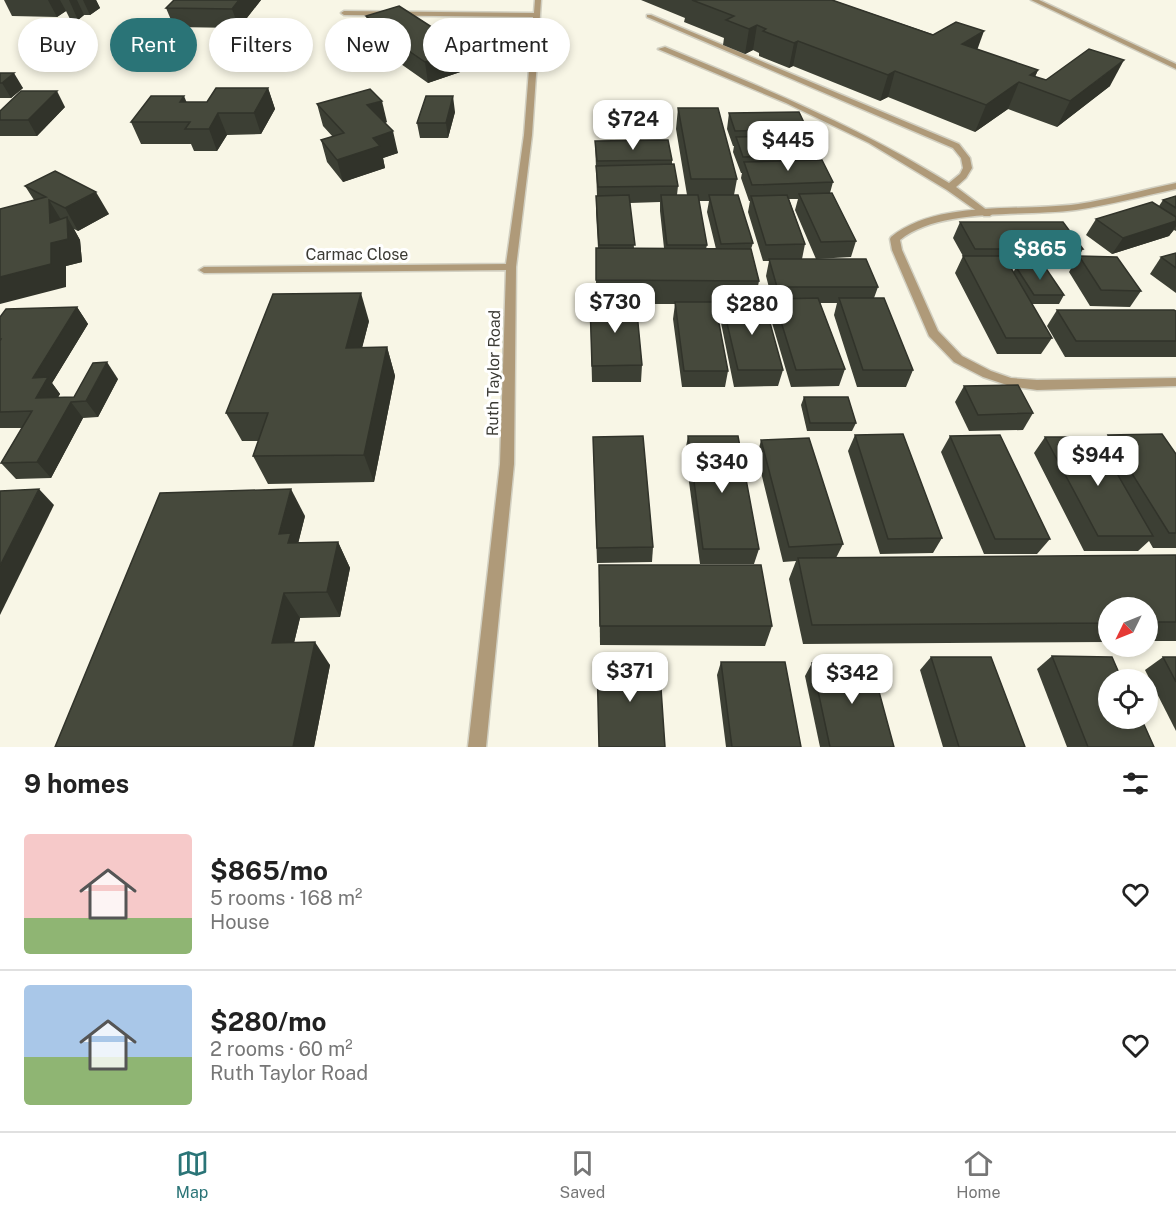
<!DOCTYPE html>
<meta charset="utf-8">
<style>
:root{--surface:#fff;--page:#f6f6f6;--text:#222;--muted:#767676;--line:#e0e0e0;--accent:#2a7477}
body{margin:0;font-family:"Public Sans",sans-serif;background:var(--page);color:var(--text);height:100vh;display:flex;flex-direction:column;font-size:22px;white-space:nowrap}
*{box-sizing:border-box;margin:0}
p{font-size:20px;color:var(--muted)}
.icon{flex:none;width:33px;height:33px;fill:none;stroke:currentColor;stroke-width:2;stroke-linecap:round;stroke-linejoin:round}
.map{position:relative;height:747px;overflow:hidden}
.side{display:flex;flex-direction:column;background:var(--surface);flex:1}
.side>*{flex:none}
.hud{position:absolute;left:18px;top:18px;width:600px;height:54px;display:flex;gap:12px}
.needle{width:39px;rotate:227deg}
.controls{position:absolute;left:1098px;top:597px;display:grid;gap:12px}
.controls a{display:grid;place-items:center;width:60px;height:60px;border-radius:50%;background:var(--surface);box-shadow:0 3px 9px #0003;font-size:30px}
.price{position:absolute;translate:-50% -51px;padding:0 14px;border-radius:12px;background:#fff;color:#222;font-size:20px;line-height:39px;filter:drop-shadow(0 2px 3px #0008)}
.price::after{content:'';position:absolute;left:50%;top:36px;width:18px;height:14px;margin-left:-9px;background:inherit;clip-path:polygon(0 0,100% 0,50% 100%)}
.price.active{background:var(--accent);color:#fff}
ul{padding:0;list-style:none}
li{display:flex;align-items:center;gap:18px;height:150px;padding:0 24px}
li+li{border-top:2px solid var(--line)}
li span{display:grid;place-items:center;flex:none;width:168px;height:120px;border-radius:6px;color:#555}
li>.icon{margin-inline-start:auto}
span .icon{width:72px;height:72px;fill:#fffc;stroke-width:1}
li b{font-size:26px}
h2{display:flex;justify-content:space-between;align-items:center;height:72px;padding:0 24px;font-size:26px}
.pill{padding:0 21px;border-radius:27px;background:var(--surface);box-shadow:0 3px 9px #0003;font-size:21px;line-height:54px}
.pill.active{background:var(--accent);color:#fff}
.tabs{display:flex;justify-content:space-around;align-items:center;height:84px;border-top:2px solid var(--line);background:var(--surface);font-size:16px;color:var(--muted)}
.tabs a{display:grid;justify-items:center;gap:3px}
.tabs .active{color:var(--accent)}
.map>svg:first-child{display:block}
</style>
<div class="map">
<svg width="1176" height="747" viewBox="0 0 1176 747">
<rect width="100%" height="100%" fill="#f8f6e6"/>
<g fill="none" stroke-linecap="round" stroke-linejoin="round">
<g stroke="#d2d0c2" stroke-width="3">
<g id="service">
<path d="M1031,0H1039L1176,64V69Z"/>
<path d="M647,15H651L959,144L970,158L972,168L966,178L956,187L992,214L990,216H984L947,190L869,143L786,103L658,49L665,47C762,87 859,127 949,183L960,174L963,168L961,158L953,148L647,17Z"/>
</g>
</g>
<g stroke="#d2d0c2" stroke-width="3">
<g id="minor">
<path d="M535,0H541L532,135L516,267L514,464L486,747H468L500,464L506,270L204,273L199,270L204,267L506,264L524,135L533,17L344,15L341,13L344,11L534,13Z"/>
<path d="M1176,183V189C1143,196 1110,205 1076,210C1025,217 940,207 900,240L902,250L938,331L962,356L991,371L1011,378L1037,380L1176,378V386L1037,390L1010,386L983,377L954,362L929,336L892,250L890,239L891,237C938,199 1021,212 1078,204C1111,199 1143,190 1176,183Z"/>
</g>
</g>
<use href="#service" fill="#af9a79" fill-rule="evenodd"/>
<use href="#minor" fill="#af9a79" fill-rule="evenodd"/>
</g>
<g fill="#3c3f34" fill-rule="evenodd">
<path d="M4,0H96L100,8L90,15H84L78,20L70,19L66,11L57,17L12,16Z"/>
<path d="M261,0L239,28L174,27L166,8Z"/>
<path d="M641,0H832L1038,70L1035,77L1046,80L1110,86L1057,127L1008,109L975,132L888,97L880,101L793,66L789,68L759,56V53L753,50L745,54L723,45L724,38L684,22L685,18Z"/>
<path d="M366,16L454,41L453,39L483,42L484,49L467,52L469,69L428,83L391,57L389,48H387L370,36Z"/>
<path d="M283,30L287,45L269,71L244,70L219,57L214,42Z"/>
<path d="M0,73L23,88L11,98H0Z"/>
<path d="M268,88L275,109L261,134L227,135L217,151H194L191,144H141L131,122L187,102H207Z"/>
<path d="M317,104L387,122L385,123L398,153L383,158L385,168L343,182L327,162L321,140L333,137L323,126Z"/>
<path d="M65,107L37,136H0V111Z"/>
<path d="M678,108L737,179L734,195L753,243L751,249L759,281L755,301L783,370L778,386L734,387L720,318L722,304H715L728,371L725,387H682L673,319L675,304H636L642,365L641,382H592L590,302H596V248H598L596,212V196H597L595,141L672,160V164L678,186L677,195H687L676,129ZM699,201H709L707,212L716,249H706L707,245ZM660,202V211L664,248H634L630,203Z"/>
<path d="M455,112L448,138H420L417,123Z"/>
<path d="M729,113L807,129L806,135L819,155L818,160L833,182L830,193L856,241L851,257L816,259L795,210L798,199H789L805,244L802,259L878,287L874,298L913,370L906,387H857L834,315L837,303H820L845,369L839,386L791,387L770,316L773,303L766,276L769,261H763L748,212L750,201H749L741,178L742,173H741L733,152L734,146H733L727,129Z"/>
<path d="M25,186L109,214L78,231L74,229L80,240L82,262L66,266V287L34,200Z"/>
<path d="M1176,196V231L1174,230L1169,236L1112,254L1086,235L1096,219L1159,206L1163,200Z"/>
<path d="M960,222L1083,249L1079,256L1141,291L1130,307L1090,306L1069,272L1073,265H1009L1013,273L1016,267L1064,295L1059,304H1031L1052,338L1041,354H997L955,273L963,256L953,238Z"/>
<path d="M1176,253V293L1150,274L1161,257Z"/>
<path d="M77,307L88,324L52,383L60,394L58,397H74L118,379L98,417L83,418L51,478L16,479L1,463L22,428H0V317Z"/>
<path d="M1057,310L1176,311V357H1065L1047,326Z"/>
<path d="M369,321L362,347H387L395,376L374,482L268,484L253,456L259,441H242L226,413Z"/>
<path d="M964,386L1033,413L1023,430L969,431L955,402Z"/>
<path d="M804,397L856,423L852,431H807L801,405Z"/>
<path d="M855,435L942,538L933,553L880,554L848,451Z"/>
<path d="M1108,435L1176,454V548H1153L1149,541L1138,551H1084L1034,453L1045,437L1100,445Z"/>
<path d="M688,436L759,549L754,564H700L685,452Z"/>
<path d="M950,436L1050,539L1037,554H984L941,452Z"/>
<path d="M593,437L653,547L652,562L597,563Z"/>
<path d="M761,440L843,544L836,558L1176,555V641H1148V608H1108V642L803,644L789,579L796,561L783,562L757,456Z"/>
<path d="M305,516L298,543L338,542L350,568L340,617L300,618L294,643L330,665L314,747H55Z"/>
<path d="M599,565L772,626L765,646L600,645Z"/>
<path d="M1052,656L1154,747H1067L1037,669Z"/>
<path d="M931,657L1025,747H943L920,670Z"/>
<path d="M1163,657H1176V731L1145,670Z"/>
<path d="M721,662L801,747H726L717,675Z"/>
<path d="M812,663L894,747H820L805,676Z"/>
</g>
<g fill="#31332a">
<path d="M48,0H60L66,11L57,17Z"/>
<path d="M69,0H77L84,15L78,20Z"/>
<path d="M83,0H96L100,8L90,15Z"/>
<path d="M239,0H261L239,28L232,9Z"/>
<path d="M757,25L753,50L745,54L749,29Z"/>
<path d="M390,26L393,40L387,36L389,48H387L383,28Z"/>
<path d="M283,30L287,45L269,71L264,56Z"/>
<path d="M984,31L975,56L962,44Z"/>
<path d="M798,41L793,66L789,68L794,43Z"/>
<path d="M483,42L484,49L467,52L469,69L428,83L425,62L458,46Z"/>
<path d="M1124,60L1110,86L1057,127L1070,101Z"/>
<path d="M1038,70L1030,87V75Z"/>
<path d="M895,71L888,97L880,101L888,75Z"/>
<path d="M14,73L23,88L11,98L2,83Z"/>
<path d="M1019,82L1008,109L975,132L986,105Z"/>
<path d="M268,88L275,109L261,134L254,113Z"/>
<path d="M57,91L65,107L37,136L28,120Z"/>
<path d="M184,96L193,117L180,102Z"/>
<path d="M453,96L455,112L448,138L446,123Z"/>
<path d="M382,101L387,122L372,127L367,105Z"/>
<path d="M218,113L227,135L217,151L209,129Z"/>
<path d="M393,131L398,153L383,158L385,168L343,182L337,160L373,138Z"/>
<path d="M96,192L109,214L78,231L65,208Z"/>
<path d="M49,200L63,223L67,217L80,240L82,262L66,266V287L0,304V277L50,223Z"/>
<path d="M1176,221V226L1169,236L1112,254L1123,238Z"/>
<path d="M361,293L369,321L355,376L346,348Z"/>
<path d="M77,307L88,324L52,383L60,394L49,414L36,398L33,378Z"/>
<path d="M387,347L395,376L374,482L364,455Z"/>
<path d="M107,362L118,379L98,417L86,401Z"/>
<path d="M71,402L83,418L51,478L37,462Z"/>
<path d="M39,489L54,505L0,615V566Z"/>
<path d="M291,489L305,516L294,560L279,534Z"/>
<path d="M338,542L350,568L340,617L327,592Z"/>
<path d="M284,593L300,618L288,667L272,643Z"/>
<path d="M315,642L330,665L314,747H293Z"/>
</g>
<g fill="#46493c" stroke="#31332a" stroke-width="1.5">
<path d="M174,0H239L232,9L166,8Z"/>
<path d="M692,0H832L933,35L956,22L984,31L962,44L1038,70L1030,75L1046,80L1089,49L1124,60L1070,101L1019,82L986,105L895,71L888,75L798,41L794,43L763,31L766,29L757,25L749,29L726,20L734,16Z"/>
<path d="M399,6L466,49L425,62L387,36L399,33L390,26L383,28L366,16Z"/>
<path d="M226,29L283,30L264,56H239L214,42Z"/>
<path d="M478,35L483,42L462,46L455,42L453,39Z"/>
<path d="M0,73H14L2,83H0Z"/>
<path d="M216,88H268L254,113H218L209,129H185L190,122H131L151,96H184L180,102H207Z"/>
<path d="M370,89L382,101L367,105L393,131L373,138L380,146L337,160L321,140L344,133L317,104Z"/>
<path d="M21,91H57L28,120H0V111Z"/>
<path d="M426,96H453L446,123H417Z"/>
<path d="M678,108H718L737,179H691Z"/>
<path d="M799,112L807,129L735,131L729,113Z"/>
<path d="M809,135L819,155L743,157L736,137Z"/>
<path d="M668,140L672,160L597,161L595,141Z"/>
<path d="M822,160L833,182L752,185L744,162Z"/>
<path d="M674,164L678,186L598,187L596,166Z"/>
<path d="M55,171L96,192L65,208L49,200L50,223L67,217L68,239L51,243V264L0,277V209L46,197L25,186Z"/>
<path d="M832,193L856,241L821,242L799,194Z"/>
<path d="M629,195L635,245H599L596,196Z"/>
<path d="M661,195H698L707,245H667Z"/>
<path d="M709,195H738L753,243L721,244Z"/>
<path d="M787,195L805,244L766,245L751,196Z"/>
<path d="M1176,196V208L1163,200Z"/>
<path d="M1152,202L1176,217V221L1123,238L1096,219Z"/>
<path d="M960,222H1063L1083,249H975Z"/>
<path d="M596,248L751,249L759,281L596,280Z"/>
<path d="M1176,253V268L1161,257Z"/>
<path d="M963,256H1004L1052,338H1006Z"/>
<path d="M1079,256L1117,257L1141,291L1101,290Z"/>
<path d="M769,259H866L878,287H777Z"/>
<path d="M1016,267H1045L1064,295H1034Z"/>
<path d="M361,293L346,348L387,347L364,455L253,456L268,413H226L273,294Z"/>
<path d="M818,298L845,369L796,370L774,299Z"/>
<path d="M839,298H884L913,370H863Z"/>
<path d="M764,301L783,370H738L722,302Z"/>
<path d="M590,302H636L642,365L592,366Z"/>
<path d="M675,302H715L728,371H684Z"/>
<path d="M77,307L33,378L48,377L36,398L74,397L93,363L107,362L86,401L71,402L37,462L1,463L32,411L0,412V341L1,339H0V317L6,309Z"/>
<path d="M1057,310H1174L1176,311V341H1076Z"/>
<path d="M1018,385L1033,413L978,415L964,386Z"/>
<path d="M804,397H848L856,423H810Z"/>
<path d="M903,434L942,538L888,539L855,435Z"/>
<path d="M1162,434L1176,454V533H1169L1108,435Z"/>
<path d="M1000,435L1050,539H995L950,436Z"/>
<path d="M643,436L653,547L597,548L593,437Z"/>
<path d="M688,436H738L759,549H703Z"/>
<path d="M1045,437H1096L1153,536H1098Z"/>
<path d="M809,438L843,544L789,547L761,440Z"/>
<path d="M39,489L0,566V491Z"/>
<path d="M291,489L279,534L291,533L288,543L338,542L327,592L284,593L272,643L315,642L293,747H55L160,493Z"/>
<path d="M1176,555V622H1148V608H1108V623L812,625L798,558Z"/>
<path d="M599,565H761L772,626H600Z"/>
<path d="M1052,656L1112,657L1122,680H1108V718H1141L1154,747H1088Z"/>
<path d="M931,657H991L1025,747H959Z"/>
<path d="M1163,657H1176V682Z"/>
<path d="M597,659H659L665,747H599Z"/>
<path d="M721,662H785L801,747H732Z"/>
<path d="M871,662L894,747H830L812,663Z"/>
</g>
<g text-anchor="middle" stroke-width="6" stroke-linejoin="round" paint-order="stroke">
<g font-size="16" fill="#3b3a34" stroke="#fff">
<text x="357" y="260">Carmac Close</text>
<text transform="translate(493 373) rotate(-89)" y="6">Ruth Taylor Road</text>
</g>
</g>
</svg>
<div class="controls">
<a><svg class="needle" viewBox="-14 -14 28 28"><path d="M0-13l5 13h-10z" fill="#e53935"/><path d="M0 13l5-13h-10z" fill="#767676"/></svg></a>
<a><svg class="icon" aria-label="locate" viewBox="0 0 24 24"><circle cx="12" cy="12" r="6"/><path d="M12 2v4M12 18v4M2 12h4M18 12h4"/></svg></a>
</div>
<b class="price" style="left:633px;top:151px">$724</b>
<b class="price" style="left:788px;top:172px">$445</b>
<b class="price active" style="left:1040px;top:281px">$865</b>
<b class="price" style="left:615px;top:334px">$730</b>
<b class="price" style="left:752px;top:336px">$280</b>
<b class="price" style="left:1098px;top:487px">$944</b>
<b class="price" style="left:722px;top:494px">$340</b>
<b class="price" style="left:630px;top:703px">$371</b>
<b class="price" style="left:852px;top:705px">$342</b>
<div class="hud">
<a class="pill">Buy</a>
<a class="pill active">Rent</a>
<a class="pill">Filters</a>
<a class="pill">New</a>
<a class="pill">Apartment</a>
</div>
</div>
<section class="side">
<h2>9 homes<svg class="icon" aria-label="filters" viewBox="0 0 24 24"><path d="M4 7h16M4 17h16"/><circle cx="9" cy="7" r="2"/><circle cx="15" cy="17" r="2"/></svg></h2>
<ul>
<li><span style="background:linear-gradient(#f6c9c9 70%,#8fb573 0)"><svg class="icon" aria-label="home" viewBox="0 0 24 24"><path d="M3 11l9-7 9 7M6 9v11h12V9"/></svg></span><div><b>$865/mo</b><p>5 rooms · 168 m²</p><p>House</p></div><svg class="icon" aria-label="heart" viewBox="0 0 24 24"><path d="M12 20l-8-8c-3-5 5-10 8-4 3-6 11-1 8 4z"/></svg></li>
<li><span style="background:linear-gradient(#a9c7e8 60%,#8fb573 0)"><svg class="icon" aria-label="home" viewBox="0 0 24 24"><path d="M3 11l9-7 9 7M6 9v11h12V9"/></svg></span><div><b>$280/mo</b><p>2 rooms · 60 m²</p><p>Ruth Taylor Road</p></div><svg class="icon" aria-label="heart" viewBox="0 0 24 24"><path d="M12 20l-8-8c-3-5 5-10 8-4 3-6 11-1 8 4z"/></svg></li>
</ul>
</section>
<nav class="tabs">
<a class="active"><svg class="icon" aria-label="map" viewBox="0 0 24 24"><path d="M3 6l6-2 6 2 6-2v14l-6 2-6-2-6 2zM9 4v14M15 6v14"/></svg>Map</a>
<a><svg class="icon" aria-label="saved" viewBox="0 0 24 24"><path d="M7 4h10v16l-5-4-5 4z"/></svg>Saved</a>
<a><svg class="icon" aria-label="home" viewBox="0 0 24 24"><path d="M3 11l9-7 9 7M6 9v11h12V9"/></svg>Home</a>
</nav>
